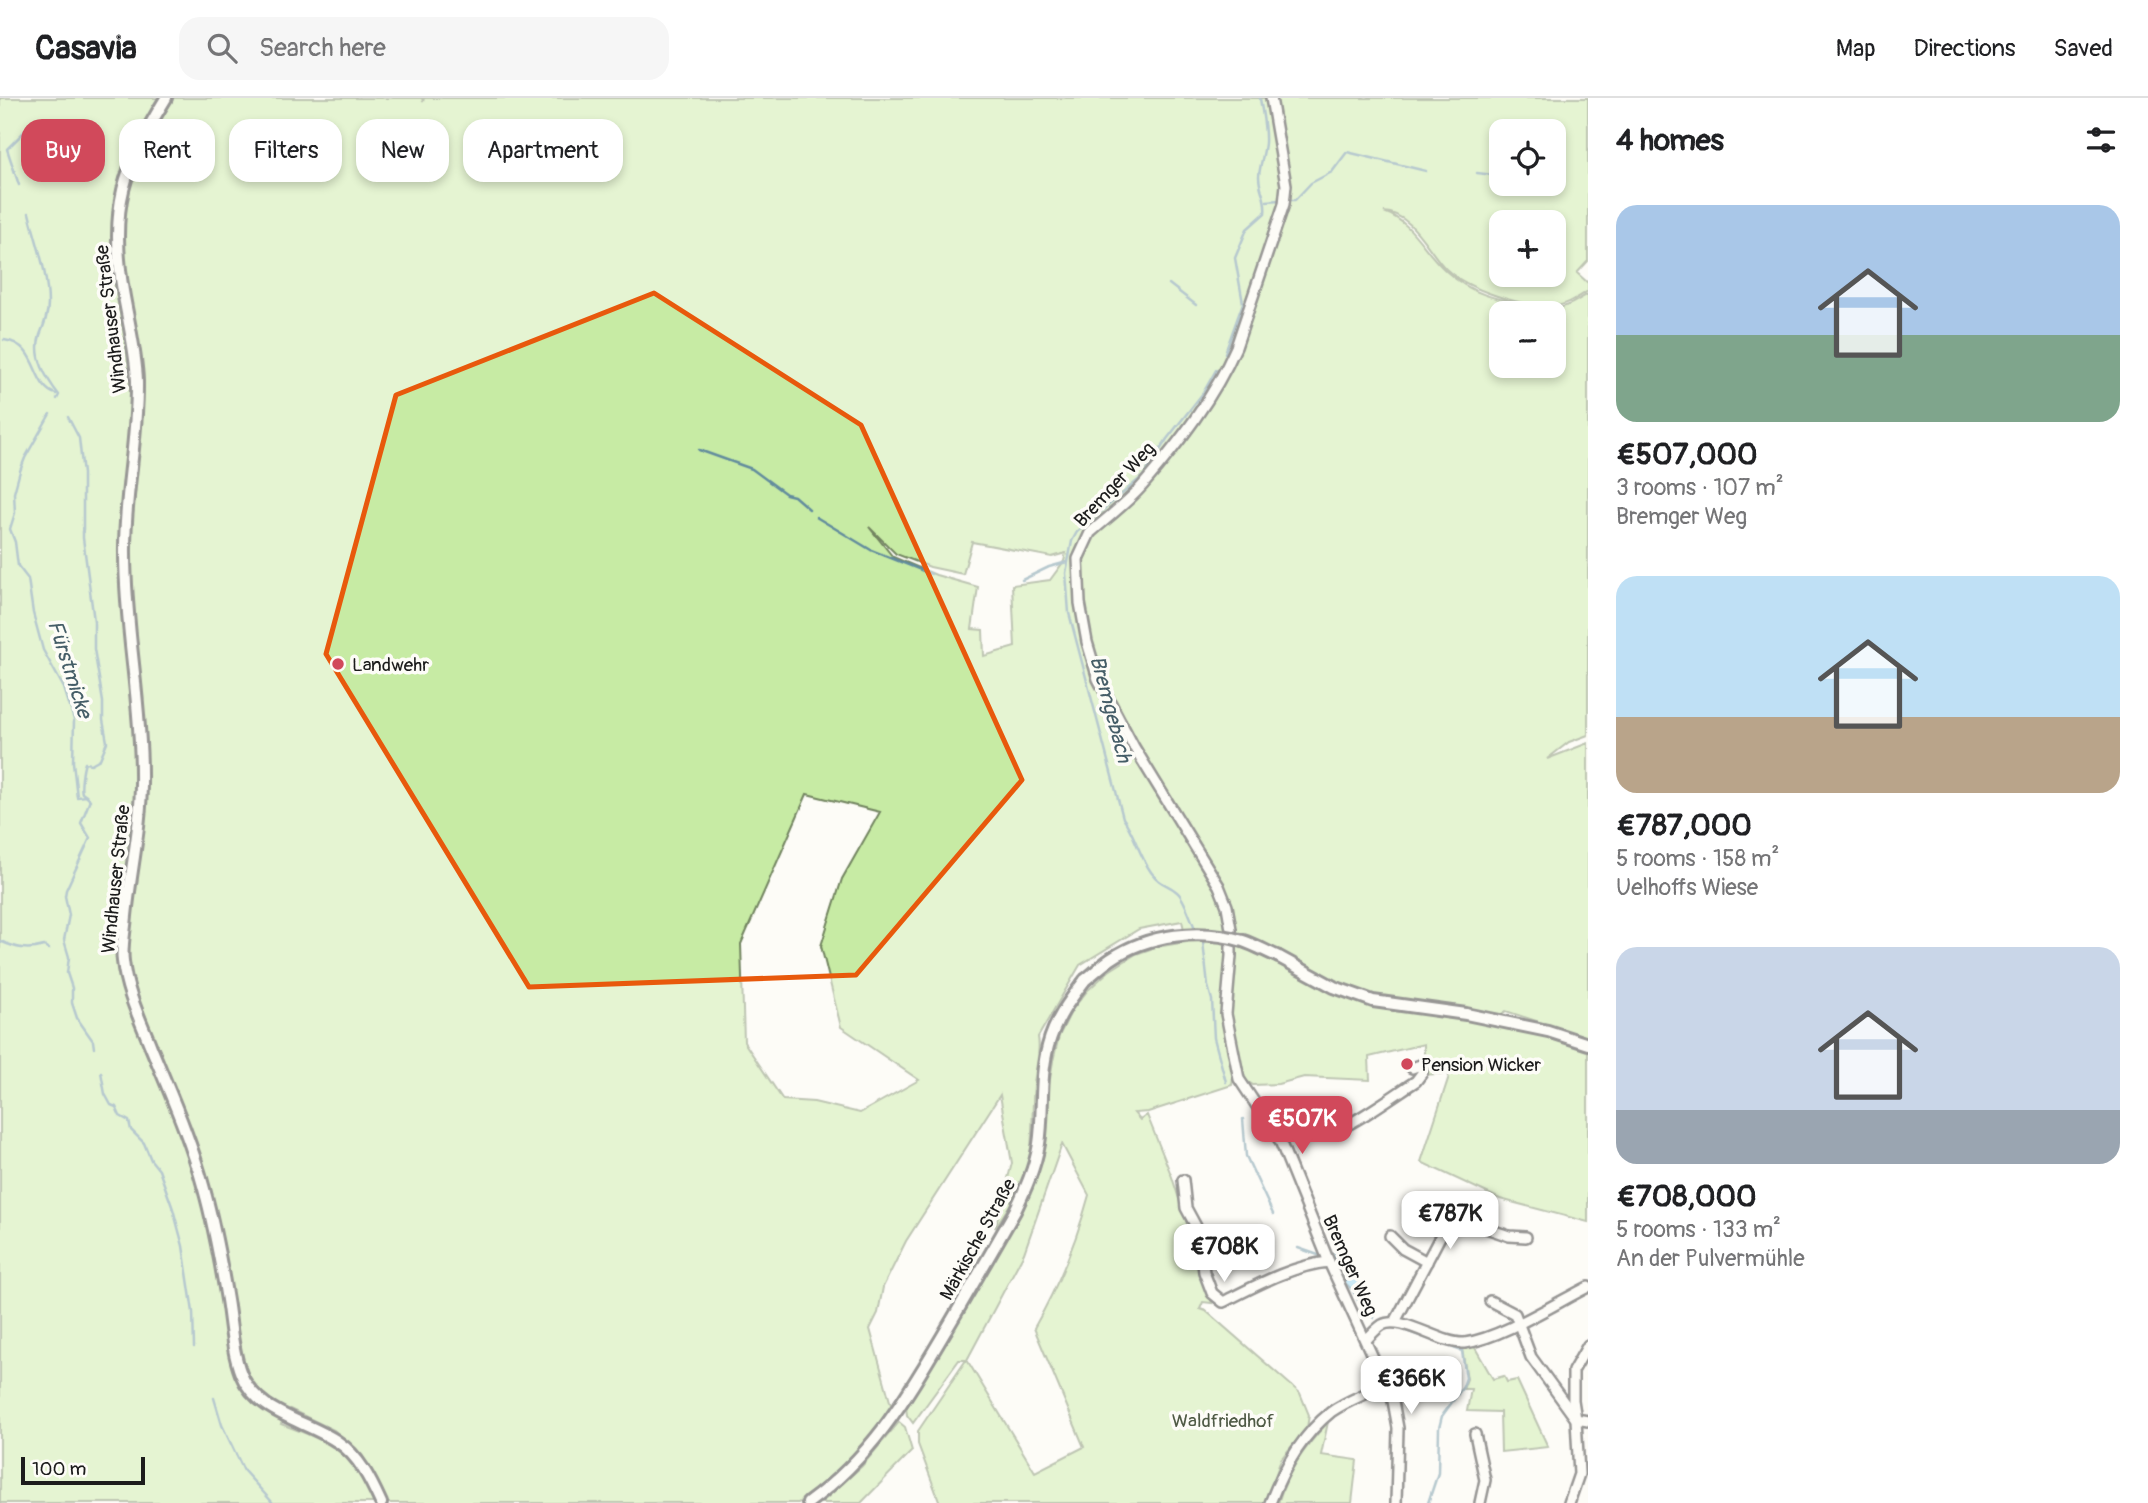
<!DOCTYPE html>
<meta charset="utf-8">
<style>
:root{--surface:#fff;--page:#f6f6f6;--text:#202124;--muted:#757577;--line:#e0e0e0;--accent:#d1495b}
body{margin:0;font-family:Pangolin,sans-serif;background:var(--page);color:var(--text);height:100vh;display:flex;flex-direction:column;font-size:26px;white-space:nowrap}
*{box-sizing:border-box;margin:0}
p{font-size:23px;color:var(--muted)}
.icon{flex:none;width:38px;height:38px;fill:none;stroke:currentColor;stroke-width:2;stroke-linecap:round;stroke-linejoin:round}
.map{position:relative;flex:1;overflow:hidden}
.side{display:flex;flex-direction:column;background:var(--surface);width:560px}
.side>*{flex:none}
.top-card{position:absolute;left:21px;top:21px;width:665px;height:63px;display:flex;gap:14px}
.tools{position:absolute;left:1489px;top:21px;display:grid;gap:14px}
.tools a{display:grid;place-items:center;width:77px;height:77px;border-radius:14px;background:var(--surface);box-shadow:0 4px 10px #0003;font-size:35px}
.scale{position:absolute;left:21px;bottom:18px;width:124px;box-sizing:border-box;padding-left:7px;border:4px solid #1c1c1c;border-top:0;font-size:19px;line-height:24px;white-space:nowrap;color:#1c1c1c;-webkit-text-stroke:5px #fdfcf7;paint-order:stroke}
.price{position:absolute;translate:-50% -60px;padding:0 16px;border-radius:14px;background:#fff;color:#222;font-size:23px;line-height:46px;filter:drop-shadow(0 2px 4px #0008)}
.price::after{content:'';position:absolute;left:50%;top:42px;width:21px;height:16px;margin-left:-10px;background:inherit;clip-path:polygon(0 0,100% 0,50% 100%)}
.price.selected{background:var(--accent);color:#fff}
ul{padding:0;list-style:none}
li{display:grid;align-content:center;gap:14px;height:371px;padding:0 28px}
li span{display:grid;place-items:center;height:217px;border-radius:21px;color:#555}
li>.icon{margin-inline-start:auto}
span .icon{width:126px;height:126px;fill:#fffc;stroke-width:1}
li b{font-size:30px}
h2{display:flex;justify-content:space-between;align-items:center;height:84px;padding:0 28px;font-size:30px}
.tag{padding:0 24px;border-radius:21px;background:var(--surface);box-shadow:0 4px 10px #0003;font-size:24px;line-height:63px}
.tag.selected{background:var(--accent);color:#fff}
header{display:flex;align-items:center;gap:42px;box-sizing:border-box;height:98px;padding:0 35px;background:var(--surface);border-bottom:2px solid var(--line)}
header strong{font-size:33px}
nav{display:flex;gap:38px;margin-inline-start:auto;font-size:24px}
.search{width:490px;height:63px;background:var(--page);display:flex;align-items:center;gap:18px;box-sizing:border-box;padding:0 24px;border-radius:21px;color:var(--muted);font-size:26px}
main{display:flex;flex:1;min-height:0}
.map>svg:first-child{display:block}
</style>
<header>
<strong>Casavia</strong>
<div class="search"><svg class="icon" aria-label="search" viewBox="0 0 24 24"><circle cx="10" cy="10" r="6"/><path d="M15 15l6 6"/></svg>Search here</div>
<nav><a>Map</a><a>Directions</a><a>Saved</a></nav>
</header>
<main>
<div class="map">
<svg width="1588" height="1405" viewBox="0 0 1588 1405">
<rect width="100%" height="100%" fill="#fdfcf7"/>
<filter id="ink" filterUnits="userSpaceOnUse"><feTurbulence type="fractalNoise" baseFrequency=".0143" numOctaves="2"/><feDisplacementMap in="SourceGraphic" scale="14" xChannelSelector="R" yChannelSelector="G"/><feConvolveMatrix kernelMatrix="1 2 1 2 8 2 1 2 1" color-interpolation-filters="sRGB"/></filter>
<g filter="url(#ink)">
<g fill="#c7eba4" stroke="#728460" stroke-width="2" fill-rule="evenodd">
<path d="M0,0H422L423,4L424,0H1588V163L1577,175L1588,185V193C1577,200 1566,208 1553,208C1523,209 1468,192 1446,171C1428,153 1412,115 1384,114C1414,125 1423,153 1446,173C1472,197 1498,202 1531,207C1538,208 1546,210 1553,210C1566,211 1577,202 1588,196V637L1569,644L1547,661L1588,645V940L1506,913L1489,925L1549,939L1588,952V1124L1500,1101L1421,1064L1450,975L1424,977V946L1369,959L1370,982L1304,979L1278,986L1253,987L1234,975L1232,987L1148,1014L1134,1015L1140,1022L1147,1017L1172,1079L1212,1205L1203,1204L1200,1211L1206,1213L1300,1295L1309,1317L1307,1330L1281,1361L1266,1405H940L918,1346V1333L966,1262H959L913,1325L907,1317L906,1309L945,1246L1034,1084L1045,1041L1048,993L1053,963L1059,938L1072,912L1088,892L1109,873L1136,856L1156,849L1187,844L1182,823L1139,831L1080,867L1038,939C1041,955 1035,971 1034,987C1031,1018 1035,1048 1025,1078C1018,1096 1005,1114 995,1130L1012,1065L1000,997L906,1143L883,1189L878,1215L870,1231L891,1307C869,1345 835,1379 798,1405H388L362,1357L334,1332L290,1311L281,1326C330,1344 354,1354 374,1405H0ZM1502,33H1554V86H1502ZM1502,124H1554V177H1502ZM1502,215H1554V268H1502ZM869,429L896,456L930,469L963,476L972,444L1052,459L1066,455L1064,463L1050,482L1012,487L1015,549L984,558L983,532L972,531L978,489L936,477L893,459ZM807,696L880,714L842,781L821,848L841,929L919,982L860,1015L814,1004L783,1002L744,944L741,846ZM1062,1046L1089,1097C1076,1145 1058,1188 1034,1230L1084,1349L1035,1374L967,1262L1024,1155Z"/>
<path d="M1474,1248L1493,1281L1504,1278L1507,1284L1517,1282L1548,1349L1501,1354L1500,1314L1467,1313L1471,1291H1463L1467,1281L1462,1251Z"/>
<path d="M899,1324L905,1329L912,1353L861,1405H821L862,1368Z"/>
<path d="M1328,1324L1321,1357L1357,1362L1352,1405H1278C1288,1372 1305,1349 1328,1324Z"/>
</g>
<path fill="#91d6f3" stroke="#628c9d" stroke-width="2" d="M1332,1155L1344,1157L1349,1162L1374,1215V1220C1357,1214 1359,1194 1345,1185L1346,1179Z"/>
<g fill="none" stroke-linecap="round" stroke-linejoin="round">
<g stroke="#628c9d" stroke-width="2.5">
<path d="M1477,75L1502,78"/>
<path d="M19,87L7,51L33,25"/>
<path d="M1289,102H1295L1311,85L1332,74L1347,54L1426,73"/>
<path d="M1267,103L1280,102"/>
<path d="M29,115C36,144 48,175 48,206C48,217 44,227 40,237C33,259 46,280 59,297L57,301"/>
<path d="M1169,186L1196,207"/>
<path d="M4,242C39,246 31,289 56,296"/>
<path d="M1225,255L1243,205L1235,160L1247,131L1265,115C1267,99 1259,93 1259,78C1260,67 1264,56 1265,45C1266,30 1262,14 1260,0"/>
<path d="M50,316L25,360L20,373L14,395L15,415L10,431L15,444L18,468L28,481L33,515L43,552L64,590L74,622L73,664L77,699L86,698L90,702L81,725L90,740L66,792L65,798L69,817L64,842L69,859L67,875L72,890V905L77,920L93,943L94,950"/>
<path d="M68,319L79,340L83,376V440L94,523V551L103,604V622L107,644L100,661L91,666L85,665C83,670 80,690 82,695L86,698"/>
<path d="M699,352L752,371L786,396L794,398L809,411"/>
<path d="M816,419L871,452L931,476"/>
<path d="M1022,482L1049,469L1067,464"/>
<path d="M1197,834C1191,824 1185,800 1177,794C1167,785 1161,788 1151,774C1139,757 1135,737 1123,720L1069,515L1066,475L1072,443L1077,434L1143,378L1167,341L1203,295L1216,272"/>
<path d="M1201,840L1203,844L1208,888L1212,902L1214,940L1226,984"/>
<path d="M0,843C16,850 27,853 44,848L49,851"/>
<path d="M101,974L105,996L111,1007L116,1009L120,1018L129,1023L131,1032L144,1045L151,1062L159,1072L173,1111L183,1148L193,1214L194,1249"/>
<path d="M1243,1021L1246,1058L1273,1116"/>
<path d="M1298,1150L1324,1159"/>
<path d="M1406,1233L1462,1253L1466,1280L1463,1289L1442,1318L1439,1330L1438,1375L1428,1405"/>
<path d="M214,1300L222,1327L244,1373L273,1405"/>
</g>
<g stroke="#1c1c1c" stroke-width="14">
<g id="minor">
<path d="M1271,0L1286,87L1284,106L1236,249C1214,300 1178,346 1142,388C1127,405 1107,420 1090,435L1078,461L1080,505L1087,544L1098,581L1134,649L1219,788L1227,808L1231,831V858L1226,916L1239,981L1280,1043L1329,1164L1393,1303L1398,1330L1396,1405"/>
<path d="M1270,1028C1288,1029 1307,1037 1325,1036C1344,1034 1397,995 1416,983L1422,975L1423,966L1412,970"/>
<path d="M1183,1082L1186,1110L1199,1134L1204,1174L1212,1195L1223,1204C1255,1188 1293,1167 1329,1164"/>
<path d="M1433,1106L1451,1118"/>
<path d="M1390,1138L1403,1151L1427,1164"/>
<path d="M1490,1203L1515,1216L1531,1259L1576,1321L1579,1376L1569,1405"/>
<path d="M1395,1224L1451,1118L1509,1138L1526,1139"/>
<path d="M1366,1242C1371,1237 1376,1231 1382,1227C1401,1216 1441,1247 1465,1245C1501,1240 1554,1206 1588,1189"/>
<path d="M1588,1247L1573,1273V1302L1576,1321L1588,1323"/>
<path d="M1475,1336L1485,1382L1480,1405"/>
<path d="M1270,1405C1283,1371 1302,1337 1331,1314C1347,1302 1368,1296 1385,1286"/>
</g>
</g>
<g stroke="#1c1c1c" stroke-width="16">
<g id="major">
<path d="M166,0C123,70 109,110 123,193C128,223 136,253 137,283C138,341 124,398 125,456C125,530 141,602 141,675C142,724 131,769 126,818C125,832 121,849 123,863C126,893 140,921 151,949C170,995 191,1042 204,1091C214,1127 221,1165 227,1202C231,1226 232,1253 241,1276C257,1316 306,1322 338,1344C359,1358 371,1383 381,1405"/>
<path d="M1279,859L1334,889L1373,903L1466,916L1548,933L1588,946"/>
<path d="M808,1405C871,1359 903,1305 942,1239C967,1197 991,1155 1015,1113C1025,1092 1035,1070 1039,1046C1044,1014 1039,981 1048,948C1055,922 1069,903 1085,882"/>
</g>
</g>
<use href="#minor" stroke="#fdfcf7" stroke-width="9"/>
<use href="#major" stroke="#fdfcf7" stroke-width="10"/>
<g stroke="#1c1c1c" stroke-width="16" stroke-linecap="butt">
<path id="major-bridge" d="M1085,882C1094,875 1102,867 1111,861C1148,836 1201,830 1243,843C1255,847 1267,854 1279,859"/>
</g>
<use href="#major-bridge" stroke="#fdfcf7" stroke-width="10"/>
</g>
</g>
<path d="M0 0H1588V1405H0ZM654,195L861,327L1022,682L856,877L529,889L326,556L396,297Z" fill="#fdfcf7" fill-opacity=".55" fill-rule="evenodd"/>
<path fill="none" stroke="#e8590c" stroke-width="5" stroke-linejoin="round" d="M654,195L861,327L1022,682L856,877L529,889L326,556L396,297Z"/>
<g fill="#d1495b" stroke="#fdfcf7" stroke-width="2.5">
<circle cx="338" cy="566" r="7"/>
<circle cx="1407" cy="966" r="7"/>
</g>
<g text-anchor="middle" stroke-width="7" stroke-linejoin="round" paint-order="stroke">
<g font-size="19" fill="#1c1c1c" stroke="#fdfcf7">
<text transform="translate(110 221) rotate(-97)" y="7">Windhauser Straße</text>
<text transform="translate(1114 386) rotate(-47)" y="7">Bremger Weg</text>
<text transform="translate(115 781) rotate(-84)" y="7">Windhauser Straße</text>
<text transform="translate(977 1141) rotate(-61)" y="7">Märkische Straße</text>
<text transform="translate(1351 1167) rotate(66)" y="7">Bremger Weg</text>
</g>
<g font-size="19" fill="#1c1c1c" stroke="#fdfcf7" text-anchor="start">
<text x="352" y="573">Landwehr</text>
<text x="1421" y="973">Pension Wicker</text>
</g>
<g font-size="19" fill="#4f5a45" stroke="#fdfcf7">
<text x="1223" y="1329">Waldfriedhof</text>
</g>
<g font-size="21" font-style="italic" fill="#455d67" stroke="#fdfcf7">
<text transform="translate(70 571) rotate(72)" y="7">Fürstmicke</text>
<text transform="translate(1111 611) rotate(75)" y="7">Bremgebach</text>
</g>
</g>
</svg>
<div class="tools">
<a><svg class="icon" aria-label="locate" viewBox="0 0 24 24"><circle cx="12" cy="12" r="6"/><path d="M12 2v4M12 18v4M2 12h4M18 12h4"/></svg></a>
<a>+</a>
<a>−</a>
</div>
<div class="scale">100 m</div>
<b class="price selected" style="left:1302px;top:1058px">€507K</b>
<b class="price" style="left:1450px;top:1153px">€787K</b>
<b class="price" style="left:1224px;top:1186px">€708K</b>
<b class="price" style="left:1411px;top:1318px">€366K</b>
<div class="top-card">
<a class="tag selected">Buy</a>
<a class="tag">Rent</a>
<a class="tag">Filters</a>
<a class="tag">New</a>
<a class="tag">Apartment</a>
</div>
</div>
<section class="side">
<h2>4 homes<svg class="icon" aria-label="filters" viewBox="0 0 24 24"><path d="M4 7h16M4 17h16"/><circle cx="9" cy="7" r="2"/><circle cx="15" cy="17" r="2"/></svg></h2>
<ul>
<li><span style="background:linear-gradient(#a9c7e8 60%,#7fa58c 0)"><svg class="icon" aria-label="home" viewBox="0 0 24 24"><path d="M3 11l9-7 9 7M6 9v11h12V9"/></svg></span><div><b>€507,000</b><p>3 rooms · 107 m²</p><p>Bremger Weg</p></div></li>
<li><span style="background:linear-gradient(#bfe0f5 65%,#b9a48a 0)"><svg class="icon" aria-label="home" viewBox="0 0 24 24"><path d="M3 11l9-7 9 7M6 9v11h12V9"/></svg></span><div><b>€787,000</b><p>5 rooms · 158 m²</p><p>Uelhoffs Wiese</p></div></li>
<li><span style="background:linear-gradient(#c9d6e8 75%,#9aa5b1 0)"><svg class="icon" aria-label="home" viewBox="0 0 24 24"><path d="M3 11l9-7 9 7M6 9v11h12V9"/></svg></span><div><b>€708,000</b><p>5 rooms · 133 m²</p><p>An der Pulvermühle</p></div></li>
</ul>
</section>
</main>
